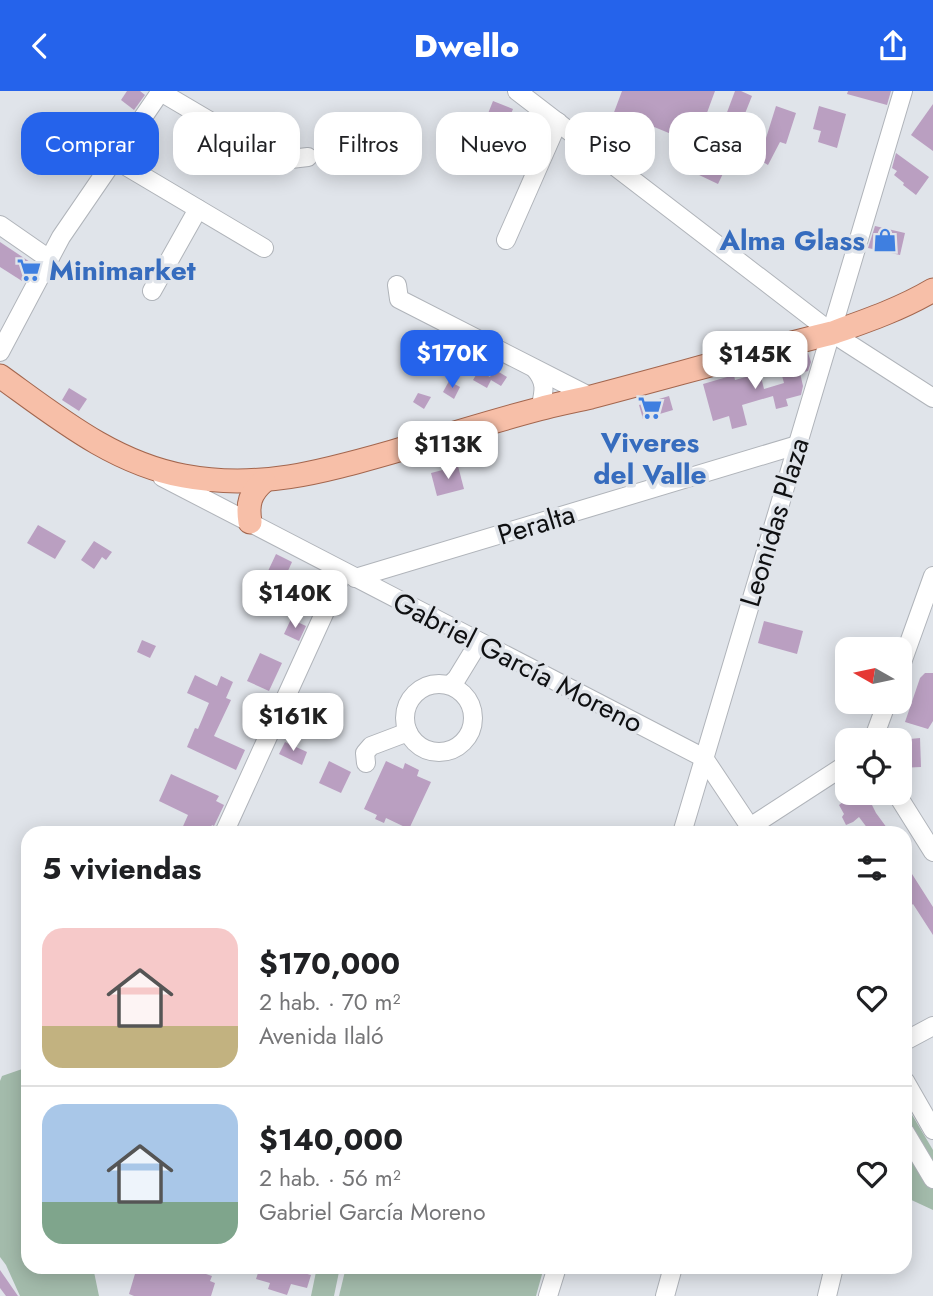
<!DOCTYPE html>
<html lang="es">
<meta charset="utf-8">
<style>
:root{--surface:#fff;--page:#f6f6f6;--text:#202124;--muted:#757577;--line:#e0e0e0;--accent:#2563eb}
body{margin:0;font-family:Jost,sans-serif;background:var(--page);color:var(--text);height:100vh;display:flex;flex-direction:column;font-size:26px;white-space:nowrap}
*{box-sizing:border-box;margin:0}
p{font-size:23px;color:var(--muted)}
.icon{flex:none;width:38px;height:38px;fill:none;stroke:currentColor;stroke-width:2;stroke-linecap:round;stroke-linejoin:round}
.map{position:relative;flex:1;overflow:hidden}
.side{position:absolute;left:21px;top:735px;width:891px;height:448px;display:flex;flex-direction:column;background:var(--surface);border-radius:21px;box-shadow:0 4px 18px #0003}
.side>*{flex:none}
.guide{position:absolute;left:21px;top:21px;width:892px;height:63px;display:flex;gap:14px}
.needle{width:46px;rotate:279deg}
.buttons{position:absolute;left:835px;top:546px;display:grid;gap:14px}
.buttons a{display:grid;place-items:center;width:77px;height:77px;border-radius:14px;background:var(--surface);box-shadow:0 4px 18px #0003;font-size:35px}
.price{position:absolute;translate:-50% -60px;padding:0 16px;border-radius:14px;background:#fff;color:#222;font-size:23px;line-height:46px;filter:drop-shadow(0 2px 4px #0008)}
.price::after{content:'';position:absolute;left:50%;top:42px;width:21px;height:16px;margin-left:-10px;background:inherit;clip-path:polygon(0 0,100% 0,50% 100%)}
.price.on{background:var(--accent);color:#fff}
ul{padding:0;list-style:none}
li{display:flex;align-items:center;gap:21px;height:175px;padding:0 21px}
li+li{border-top:2px solid var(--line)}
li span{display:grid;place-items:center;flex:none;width:196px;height:140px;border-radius:21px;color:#555}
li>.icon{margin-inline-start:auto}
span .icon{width:84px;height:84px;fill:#fffc;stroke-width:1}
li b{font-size:30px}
h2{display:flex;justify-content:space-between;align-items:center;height:84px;padding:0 21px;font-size:30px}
.tag{padding:0 24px;border-radius:21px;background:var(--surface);box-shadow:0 4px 18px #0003;font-size:24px;line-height:63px}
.tag.on{background:var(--accent);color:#fff}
header{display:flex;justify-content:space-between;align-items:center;height:91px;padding:0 21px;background:var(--accent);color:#fff;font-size:32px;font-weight:800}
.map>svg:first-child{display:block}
</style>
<header><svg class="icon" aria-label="back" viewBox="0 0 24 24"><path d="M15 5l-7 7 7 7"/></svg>Dwello<svg class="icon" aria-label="share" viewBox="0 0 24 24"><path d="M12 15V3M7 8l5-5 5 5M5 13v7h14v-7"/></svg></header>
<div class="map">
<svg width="933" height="1205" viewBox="0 0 933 1205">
<rect width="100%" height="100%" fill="#e0e4ea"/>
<g fill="#a3bbab">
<path d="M28,976V1176H93L99,1205H20L6,1174L0,1166V990L2,985Z"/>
<path d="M905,1012L933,1059V1119L905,1106Z"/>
<path d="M317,1176H340L334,1205H311Z"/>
<path d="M346,1176H544L536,1205H339Z"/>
</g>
<g fill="#ba9fc1">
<path d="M127,0H140L145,4L134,19L121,9Z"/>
<path d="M622,0H715L694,57L674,50L676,45L635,28L633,33L631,32L625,47L607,40Z"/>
<path d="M735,0H741L752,5L742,30L726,24Z"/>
<path d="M848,0H891L887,14L847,3Z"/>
<path d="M493,10L513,18L501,47L487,42L491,33L485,30Z"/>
<path d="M933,13V60L911,44Z"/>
<path d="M776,15L796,22L786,53L780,51L768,74L763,71L762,73L737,60L748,40L766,47Z"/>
<path d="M819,15L846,23L837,57L818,51L821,40L813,38Z"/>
<path d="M107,42L115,47L97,73L89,68Z"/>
<path d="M719,43L738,51L718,93L697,83L708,55L713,57Z"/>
<path d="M896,62L929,86L916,104L903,94L904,92L894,84L897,80L892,77Z"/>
<path d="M875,135L905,142L900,164L868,157Z"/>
<path d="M0,151L33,173L22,190L0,176Z"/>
<path d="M808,262L811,271L808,280L800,282L803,295L801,304L786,308L788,315L776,318L773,305L742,314L747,334L732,338L729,325L713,330L703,293L734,284L735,289L760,282L764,298L784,292L778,270Z"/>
<path d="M494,278L507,286L501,295L491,289L487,297L473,289L479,279L490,286Z"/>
<path d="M449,290L460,296L454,308L443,301Z"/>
<path d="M69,297L87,308L79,320L62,309Z"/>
<path d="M418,302L431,306L424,318L413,311Z"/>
<path d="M669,305L673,319L643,328L639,314Z"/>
<path d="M458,375L464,398L437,405L431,382Z"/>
<path d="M38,434L66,450L55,468L27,452Z"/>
<path d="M94,450L112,461L106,469L102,466L94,478L81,469Z"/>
<path d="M276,463L292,471L278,502L261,495Z"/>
<path d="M314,490L324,495L314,517L304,512Z"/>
<path d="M291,528L306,535L299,550L284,543Z"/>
<path d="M764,530L803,540L797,563L758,552Z"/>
<path d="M142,549L156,555L150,567L137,561Z"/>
<path d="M260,562L282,572L269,600L247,590Z"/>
<path d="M925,582H933V630L928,638L905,631L920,587Z"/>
<path d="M195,584L217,595L221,585L233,591L226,607L231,609L214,645L245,659L236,679L187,656L195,637L198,638L209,612L187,602Z"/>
<path d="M920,647L921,676L900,677V649Z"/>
<path d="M285,651L307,661L302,674L279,663Z"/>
<path d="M329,670L351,681L341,702L319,692Z"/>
<path d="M386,670L403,678L405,672L419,679L417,685L431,691L409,738L386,727L384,732L375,728L377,724L364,718Z"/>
<path d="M171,683L219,705L216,710L224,714L214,735L212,734L208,742H180L188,724L159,710Z"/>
<path d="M855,702L862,704L866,702L876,722L887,737L880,742H871L859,726L853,731L846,734L842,726L844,723L839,714Z"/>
<path d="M905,772L933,816V844L913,813L908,817L905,811Z"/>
<path d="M137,1176H159L169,1179L170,1176H185L212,1185L210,1190L215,1192L211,1205H134L129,1203Z"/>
<path d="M260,1176H302L300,1181L311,1184L307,1197L291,1193L287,1204L268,1198L270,1192L256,1188Z"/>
<path d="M0,1179L18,1205H6L0,1197Z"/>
</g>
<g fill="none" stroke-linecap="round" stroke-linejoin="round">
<g stroke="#b0b4ba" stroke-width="20">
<g id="minor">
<path d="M159,0L269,65L282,69L308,66"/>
<path d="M517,0L832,242L933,307"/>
<path d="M114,68L264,157"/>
<path d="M0,134L49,168"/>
<path d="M506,149L558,31"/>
<path d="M397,194L399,208L591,306"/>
<path d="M152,200L198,118"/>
<path d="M0,261L61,146L161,0"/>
<path d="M535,278C547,292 544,301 540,318"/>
<path d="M162,386L704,667L754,742"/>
<path d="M355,487L797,354"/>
<path d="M900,577L933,485"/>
<circle cx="439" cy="627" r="34"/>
<path d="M450,594L457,587L479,551"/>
<path d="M873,649L887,611"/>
<path d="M366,672L365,662L371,655L408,641"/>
<path d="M896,702L933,761"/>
<path d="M750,736L847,673"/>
<path d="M224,742L343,481"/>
<path d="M682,742L903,0"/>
<path d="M905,950L933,935"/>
<path d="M905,990L933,1039"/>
<path d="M905,1041L933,1088"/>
<path d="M548,1205L557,1176"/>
<path d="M665,1205L673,1176"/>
<path d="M827,1205L834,1176"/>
</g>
</g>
<g stroke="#a3664e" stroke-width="25">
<g id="major">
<path d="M0,285C57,326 113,372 184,385C258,399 322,381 392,361C441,346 490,331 539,318C557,313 574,310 591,306C671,285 751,262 832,242C866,230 901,218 933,199"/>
<path d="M250,431C247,413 250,402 264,390"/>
</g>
</g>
<use href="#minor" stroke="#fff" stroke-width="18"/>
<use href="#major" stroke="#f7bfa8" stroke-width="23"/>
</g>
<defs>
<g id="shop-bare" transform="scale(1.89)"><path d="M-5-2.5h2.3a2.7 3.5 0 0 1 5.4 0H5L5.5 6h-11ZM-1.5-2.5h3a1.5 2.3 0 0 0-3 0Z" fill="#3f7fe0" stroke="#e0e4ea" stroke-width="2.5" paint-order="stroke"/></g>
<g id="supermarket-bare" transform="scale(1.89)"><path d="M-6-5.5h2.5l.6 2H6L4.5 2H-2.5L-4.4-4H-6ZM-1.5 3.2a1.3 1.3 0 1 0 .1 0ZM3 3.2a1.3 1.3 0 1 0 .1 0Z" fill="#3f7fe0" stroke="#e0e4ea" stroke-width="2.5" paint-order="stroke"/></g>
</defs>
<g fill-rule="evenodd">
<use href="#shop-bare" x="885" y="149"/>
<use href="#supermarket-bare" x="29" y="179"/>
<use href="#supermarket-bare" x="650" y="317"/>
</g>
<g text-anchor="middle" stroke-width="7" stroke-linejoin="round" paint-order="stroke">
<g font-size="28" font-weight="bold" fill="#366cbe" stroke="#e0e4ea" text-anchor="end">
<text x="865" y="159">Alma Glass</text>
<text x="49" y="189" text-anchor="start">Minimarket</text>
<text x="650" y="361" text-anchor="middle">Viveres<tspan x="650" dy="32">del Valle</tspan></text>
</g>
<g font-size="28" fill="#0f1012" stroke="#e0e4ea">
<text transform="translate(774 431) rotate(-73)" y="10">Leonidas Plaza</text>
<text transform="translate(536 433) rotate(-17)" y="10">Peralta</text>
<text transform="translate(518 571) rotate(27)" y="10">Gabriel García Moreno</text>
</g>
</g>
</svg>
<div class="buttons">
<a><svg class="needle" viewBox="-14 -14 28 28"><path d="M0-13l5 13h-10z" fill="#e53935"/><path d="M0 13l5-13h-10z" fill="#757577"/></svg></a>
<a><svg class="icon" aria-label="locate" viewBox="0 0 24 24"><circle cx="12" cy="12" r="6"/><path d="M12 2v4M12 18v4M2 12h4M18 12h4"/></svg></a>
</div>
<b class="price on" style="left:452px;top:299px">$170K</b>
<b class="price" style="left:755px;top:300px">$145K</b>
<b class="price" style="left:448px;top:390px">$113K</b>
<b class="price" style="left:295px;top:539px">$140K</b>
<b class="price" style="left:293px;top:662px">$161K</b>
<div class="guide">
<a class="tag on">Comprar</a>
<a class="tag">Alquilar</a>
<a class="tag">Filtros</a>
<a class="tag">Nuevo</a>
<a class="tag">Piso</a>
<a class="tag">Casa</a>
</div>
<section class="side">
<h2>5 viviendas<svg class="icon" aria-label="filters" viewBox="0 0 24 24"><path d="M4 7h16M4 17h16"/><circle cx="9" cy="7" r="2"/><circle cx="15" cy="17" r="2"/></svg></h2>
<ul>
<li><span style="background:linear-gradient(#f6c9c9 70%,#c2b280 0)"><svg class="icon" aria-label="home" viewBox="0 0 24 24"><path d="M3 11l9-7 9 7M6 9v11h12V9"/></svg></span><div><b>$170,000</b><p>2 hab. · 70 m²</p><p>Avenida Ilaló</p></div><svg class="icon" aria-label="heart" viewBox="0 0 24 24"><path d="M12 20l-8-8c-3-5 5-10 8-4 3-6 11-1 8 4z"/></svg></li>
<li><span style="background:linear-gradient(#a9c7e8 70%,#7fa58c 0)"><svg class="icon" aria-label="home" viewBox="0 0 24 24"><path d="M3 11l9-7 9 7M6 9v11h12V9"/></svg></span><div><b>$140,000</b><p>2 hab. · 56 m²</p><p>Gabriel García Moreno</p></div><svg class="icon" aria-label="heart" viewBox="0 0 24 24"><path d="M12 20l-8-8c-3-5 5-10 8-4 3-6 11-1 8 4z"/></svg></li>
</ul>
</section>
</div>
